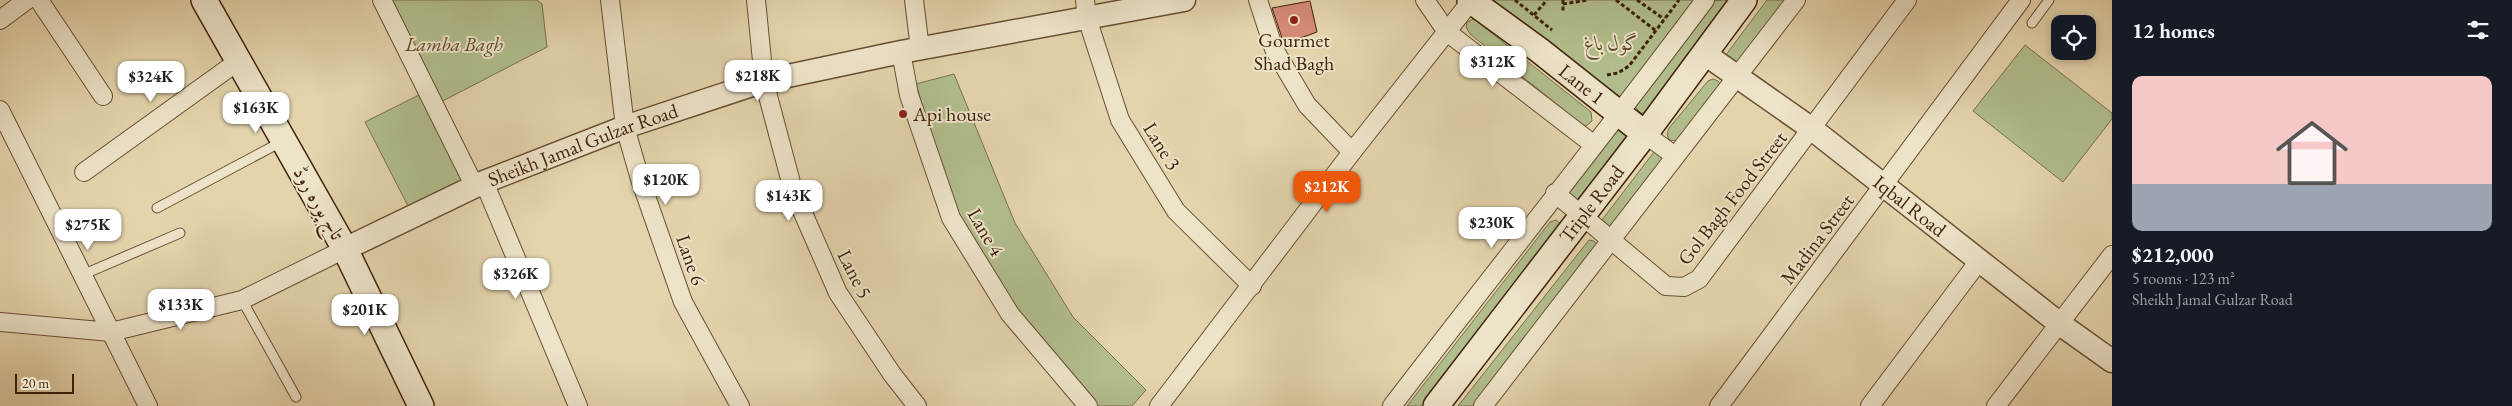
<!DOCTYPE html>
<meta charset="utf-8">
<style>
:root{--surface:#171b24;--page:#242831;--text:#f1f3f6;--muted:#9ea1a6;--line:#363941;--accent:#ea580c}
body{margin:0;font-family:"EB Garamond",Amiri,serif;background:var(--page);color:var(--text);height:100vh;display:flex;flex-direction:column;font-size:19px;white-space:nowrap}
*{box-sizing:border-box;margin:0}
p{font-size:16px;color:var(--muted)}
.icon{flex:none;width:28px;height:28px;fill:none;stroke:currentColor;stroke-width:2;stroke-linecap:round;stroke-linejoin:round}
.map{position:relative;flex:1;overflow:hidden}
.panel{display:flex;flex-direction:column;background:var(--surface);width:400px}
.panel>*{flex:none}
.controls{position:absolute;left:2051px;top:15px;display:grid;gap:10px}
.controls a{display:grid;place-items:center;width:45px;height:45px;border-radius:10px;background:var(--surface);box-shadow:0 2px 8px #0003;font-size:25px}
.scale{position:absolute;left:15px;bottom:12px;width:59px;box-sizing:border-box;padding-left:5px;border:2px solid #40220a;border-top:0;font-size:14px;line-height:18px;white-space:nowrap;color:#40220a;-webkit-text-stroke:4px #ede3c9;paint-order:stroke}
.price{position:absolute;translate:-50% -42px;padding:0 11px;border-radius:10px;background:#fff;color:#222;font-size:16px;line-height:32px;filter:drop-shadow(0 1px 2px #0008)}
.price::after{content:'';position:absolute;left:50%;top:30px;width:15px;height:11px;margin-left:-8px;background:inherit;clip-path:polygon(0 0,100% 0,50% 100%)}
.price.on{background:var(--accent);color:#fff}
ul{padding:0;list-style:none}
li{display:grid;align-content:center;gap:10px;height:265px;padding:0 20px}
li+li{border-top:1px solid var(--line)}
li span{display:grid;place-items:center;height:155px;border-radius:10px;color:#555}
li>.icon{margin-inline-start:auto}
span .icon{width:90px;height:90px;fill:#fffc;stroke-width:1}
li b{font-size:21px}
h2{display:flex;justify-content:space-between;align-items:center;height:60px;padding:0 20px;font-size:21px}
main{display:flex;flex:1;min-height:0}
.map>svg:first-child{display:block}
</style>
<main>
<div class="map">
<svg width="2112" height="406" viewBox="0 0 2112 406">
<rect width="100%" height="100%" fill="#e4d4ac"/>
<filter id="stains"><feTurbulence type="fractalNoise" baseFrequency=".004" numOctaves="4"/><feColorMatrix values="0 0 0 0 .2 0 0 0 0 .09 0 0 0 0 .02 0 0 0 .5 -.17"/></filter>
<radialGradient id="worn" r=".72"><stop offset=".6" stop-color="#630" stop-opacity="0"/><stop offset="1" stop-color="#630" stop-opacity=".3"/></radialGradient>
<g fill="#b1bd8c" stroke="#78704b">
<path d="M385,0H537L542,4L547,47L435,105L469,176L408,206L365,122L427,91Z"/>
<path d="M1487,0H1697L1620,105Z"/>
<path d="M1725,0L1728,3L1647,113H1641L1635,107L1712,1Z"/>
<path d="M1767,0H1787L1738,66L1725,56Z"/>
<path d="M1474,19L1591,112L1592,121L1586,126L1581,124L1470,34L1466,27L1467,22Z"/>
<path d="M2025,45L2112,113V119L2063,182L1973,111Z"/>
<path d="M954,74L1015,223L1073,317L1146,390L1132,406H1098L1028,328L957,219L916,84Z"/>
<path d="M1713,79L1718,81L1721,85L1678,141L1669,140L1667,134L1669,128L1708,81Z"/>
<path d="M1619,128L1627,134L1628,140L1583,203L1568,197L1570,190L1616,129Z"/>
<path d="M1654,152L1665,157L1613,229L1602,224V220Z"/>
<path d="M1556,220L1562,225L1428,406H1407L1550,222Z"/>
<path d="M1589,240L1594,241L1597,245L1476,406H1458Z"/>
</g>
<path fill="#d58a75" stroke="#40220a" d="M1310,1L1317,32L1284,44L1272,8Z"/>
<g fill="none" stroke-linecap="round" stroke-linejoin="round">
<g stroke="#694e32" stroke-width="11">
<g id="service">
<path d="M2032,23L2049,0"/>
<path d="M157,208L283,141"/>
<path d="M82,275L180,233"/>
<path d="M242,300L296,397"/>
</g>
</g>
<g stroke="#694e32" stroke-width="20">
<g id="minor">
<path d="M39,0L103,96"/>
<path d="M382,0L475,187"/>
<path d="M610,0L625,127L640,179L683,302L740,406"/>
<path d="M756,0L764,81L793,190L838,293L892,374L917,406"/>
<path d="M914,0L920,49"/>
<path d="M1085,0L1087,18L1120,120L1176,211L1252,286"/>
<path d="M1258,0L1274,49L1307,105L1352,152"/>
<path d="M1425,0L1447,32L1594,145"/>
<path d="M0,20L27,0"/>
<path d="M901,52L909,95L951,218L1010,314L1088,406"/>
<path d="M0,110L148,406"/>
<path d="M1645,134L1675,156"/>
<path d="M84,172L237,62"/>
<path d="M484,182L578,406"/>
<path d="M1555,193L1666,286L1684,287L1699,279L1907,0"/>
<path d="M0,322L111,332L242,300L345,249"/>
<path d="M1159,406L1352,152L1471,1"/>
<path d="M1392,406C1496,270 1603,137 1705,0"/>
<path d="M1483,406L1796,0"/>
<path d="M1719,406L2021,0"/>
<path d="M1870,406L1979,261"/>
<path d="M1996,406L2112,255"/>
</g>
</g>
<g stroke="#694e32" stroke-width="25">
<g id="tertiary">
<path id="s1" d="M1705,54L1812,129L2060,324L2112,361"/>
<path id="s2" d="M345,249L484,182L625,127L764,81L901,52L1184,0"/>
</g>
</g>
<g stroke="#40220a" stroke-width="28">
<g id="secondary">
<path d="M204,0L345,249L421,406"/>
<path id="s3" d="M1470,0L1539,50L1645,134"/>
<path id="s4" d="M1436,406L1645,134L1744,0"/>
</g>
</g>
<g stroke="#40220a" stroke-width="3" stroke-dasharray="4 2.5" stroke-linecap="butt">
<path d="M1515,0L1552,30"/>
<path d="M1563,0V11"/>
<path d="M1616,0L1655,30"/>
<path d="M1637,0L1664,19"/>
<path d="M1563,4L1588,0"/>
<path d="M1534,15L1547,0"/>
<path d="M1607,75L1618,73L1629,66L1679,0"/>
</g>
<use href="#service" stroke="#ede3c9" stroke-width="9"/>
<use href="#minor" stroke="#ede3c9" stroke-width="18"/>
<use href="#tertiary" stroke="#ede3c9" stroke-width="22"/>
<use href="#secondary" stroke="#ede3c9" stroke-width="25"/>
</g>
<g fill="#8f2418" stroke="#ede3c9" stroke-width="2">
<circle cx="1294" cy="20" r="5"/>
<circle cx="903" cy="114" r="5"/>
</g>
<g text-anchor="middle" stroke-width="4" stroke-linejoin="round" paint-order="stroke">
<g font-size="20" fill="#40220a" stroke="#ede3c9">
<text x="1294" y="47">Gourmet<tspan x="1294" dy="23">Shad Bagh</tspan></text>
<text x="913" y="121" text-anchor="start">Api house</text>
</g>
<g font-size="20" font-style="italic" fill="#5c492a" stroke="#ede3c9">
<text x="1612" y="50">گول باغ</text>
<text x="454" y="51">Lamba Bagh</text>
</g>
<g font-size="20" fill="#40220a" stroke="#ede3c9">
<text dy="7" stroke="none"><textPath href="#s3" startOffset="140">Lane 1</textPath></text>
<text dy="7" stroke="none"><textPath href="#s2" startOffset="260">Sheikh Jamal Gulzar Road</textPath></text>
<text transform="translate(1162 146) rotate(58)" y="7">Lane 3</text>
<text transform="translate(1732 198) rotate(-52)" y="7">Gol Bagh Food Street</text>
<text transform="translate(319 203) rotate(60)" y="7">تاج پورہ روڈ</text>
<text dy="7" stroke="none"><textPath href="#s4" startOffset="255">Triple Road</textPath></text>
<text dy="7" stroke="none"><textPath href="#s1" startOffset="255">Iqbal Road</textPath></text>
<text transform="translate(986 232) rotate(60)" y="7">Lane 4</text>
<text transform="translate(1817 239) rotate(-53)" y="7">Madina Street</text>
<text transform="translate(691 260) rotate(71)" y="7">Lane 6</text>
<text transform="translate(855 274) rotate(63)" y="7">Lane 5</text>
</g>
</g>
<rect width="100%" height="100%" filter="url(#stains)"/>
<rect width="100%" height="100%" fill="url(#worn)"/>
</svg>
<div class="controls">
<a><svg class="icon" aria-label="locate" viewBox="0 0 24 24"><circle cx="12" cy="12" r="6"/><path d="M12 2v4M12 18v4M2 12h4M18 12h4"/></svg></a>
</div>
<div class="scale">20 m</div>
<b class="price" style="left:1493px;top:88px">$312K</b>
<b class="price" style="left:758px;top:102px">$218K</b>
<b class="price" style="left:151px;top:103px">$324K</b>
<b class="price" style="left:256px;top:134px">$163K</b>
<b class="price" style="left:666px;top:206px">$120K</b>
<b class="price on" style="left:1327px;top:213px">$212K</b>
<b class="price" style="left:789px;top:222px">$143K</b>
<b class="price" style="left:1492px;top:249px">$230K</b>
<b class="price" style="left:88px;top:251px">$275K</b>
<b class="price" style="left:516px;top:300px">$326K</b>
<b class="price" style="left:181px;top:331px">$133K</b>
<b class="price" style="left:365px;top:336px">$201K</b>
</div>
<section class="panel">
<h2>12 homes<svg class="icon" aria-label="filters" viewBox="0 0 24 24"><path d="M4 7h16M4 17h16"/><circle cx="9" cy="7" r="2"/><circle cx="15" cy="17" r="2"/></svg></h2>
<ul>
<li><span style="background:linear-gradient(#f6c9c9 70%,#9aa5b1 0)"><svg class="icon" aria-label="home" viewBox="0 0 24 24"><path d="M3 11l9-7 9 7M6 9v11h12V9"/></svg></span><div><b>$212,000</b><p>5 rooms · 123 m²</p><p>Sheikh Jamal Gulzar Road</p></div></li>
</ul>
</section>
</main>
